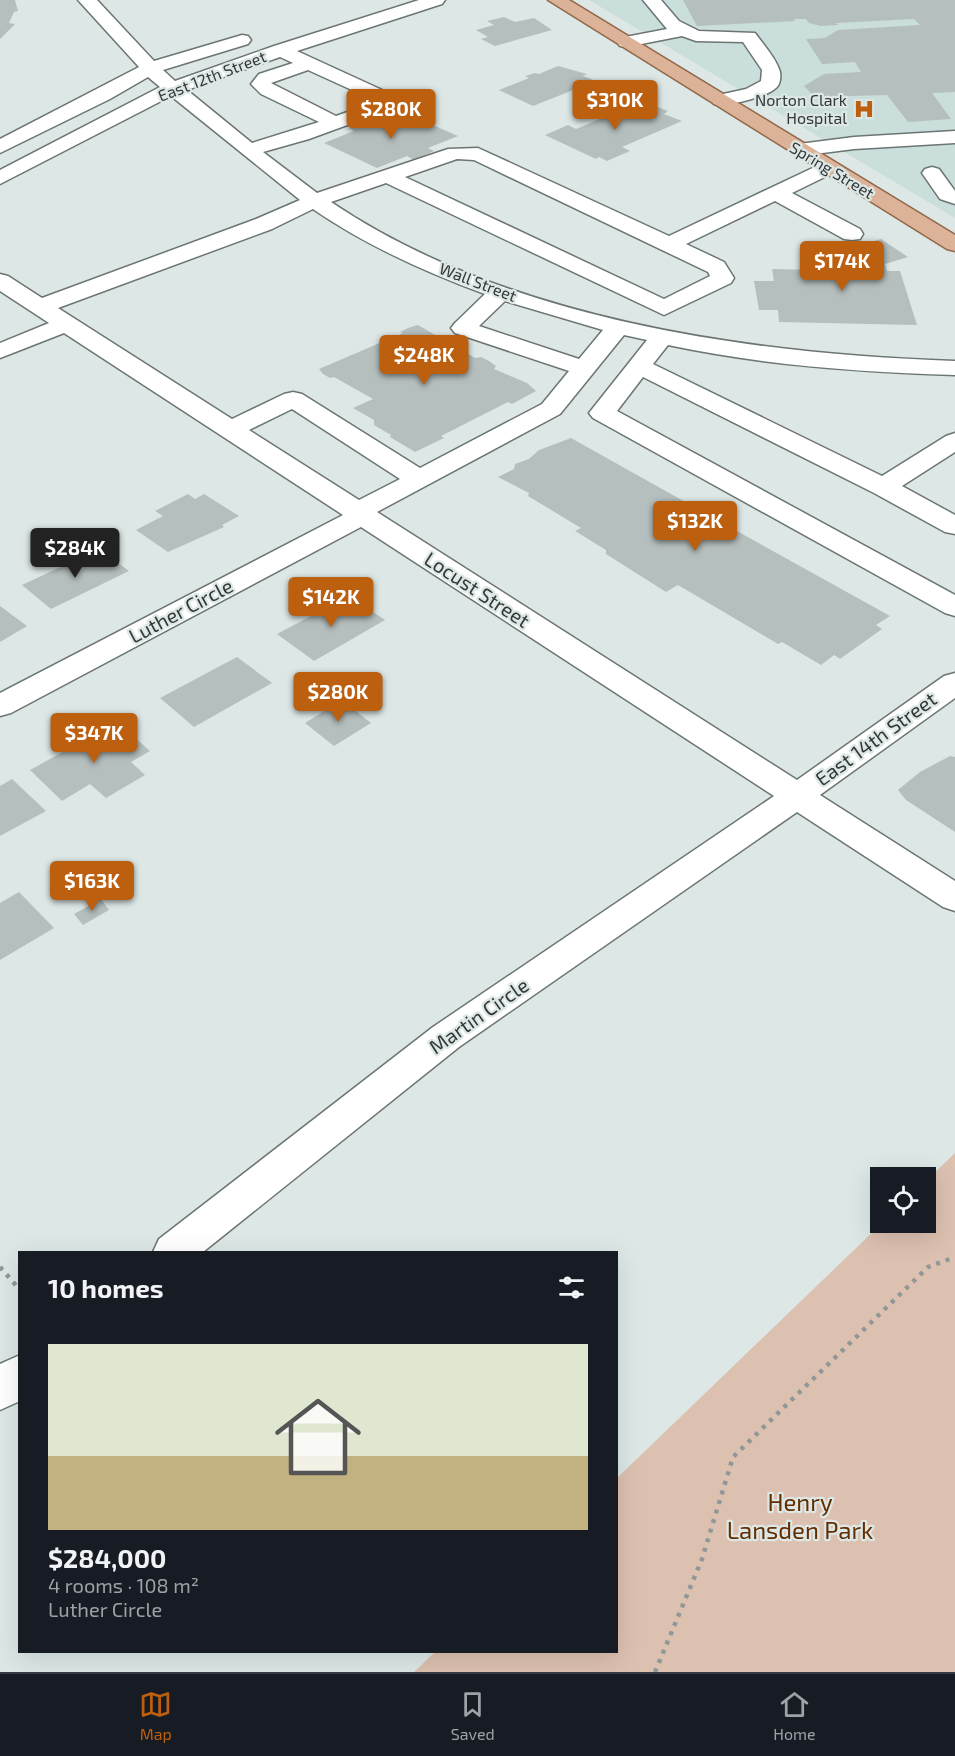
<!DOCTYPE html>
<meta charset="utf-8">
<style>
:root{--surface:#171b24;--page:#20242c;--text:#f1f3f6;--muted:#9ea1a6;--line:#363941;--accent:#bc5f0f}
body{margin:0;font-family:"Exo 2",sans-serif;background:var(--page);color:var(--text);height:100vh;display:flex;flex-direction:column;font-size:22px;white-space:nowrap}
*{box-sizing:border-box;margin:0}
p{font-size:20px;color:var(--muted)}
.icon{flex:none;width:33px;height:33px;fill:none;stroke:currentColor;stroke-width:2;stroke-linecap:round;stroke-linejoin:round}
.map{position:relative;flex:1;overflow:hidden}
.sheet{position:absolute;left:18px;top:1251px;width:600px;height:402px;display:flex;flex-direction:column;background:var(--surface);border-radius:0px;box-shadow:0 6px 24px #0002}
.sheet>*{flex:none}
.tools{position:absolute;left:870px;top:1167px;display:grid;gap:12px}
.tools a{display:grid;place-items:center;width:66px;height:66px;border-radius:0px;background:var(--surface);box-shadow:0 6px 24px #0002;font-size:30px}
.price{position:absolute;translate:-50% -51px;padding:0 14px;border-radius:6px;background:var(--accent);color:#fff;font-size:20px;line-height:39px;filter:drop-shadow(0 2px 3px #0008)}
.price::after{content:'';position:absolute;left:50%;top:36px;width:18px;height:14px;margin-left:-9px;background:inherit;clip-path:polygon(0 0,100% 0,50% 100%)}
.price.current{background:#222;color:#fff}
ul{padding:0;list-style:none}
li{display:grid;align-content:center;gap:12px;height:318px;padding:0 30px}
li span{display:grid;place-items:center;height:186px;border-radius:0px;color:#555}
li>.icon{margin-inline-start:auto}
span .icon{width:108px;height:108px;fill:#fffc;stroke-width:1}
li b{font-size:26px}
h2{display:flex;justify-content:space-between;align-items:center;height:72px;padding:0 30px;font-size:26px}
.tabs{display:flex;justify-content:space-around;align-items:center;height:84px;border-top:2px solid var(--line);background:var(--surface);font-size:16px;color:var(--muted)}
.tabs a{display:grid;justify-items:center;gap:3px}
.tabs .current{color:var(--accent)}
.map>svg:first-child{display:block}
</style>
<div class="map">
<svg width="955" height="1672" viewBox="0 0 955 1672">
<rect width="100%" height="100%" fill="#dde8e6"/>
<path fill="#cadedb" d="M589,0H955V218Z"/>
<path fill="#ddc1b0" d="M955,1153V1672H414L435,1652H616L617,1478L882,1223L926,1222V1181Z"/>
<g fill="#b5bfbd">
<path d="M0,0H15L18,11L14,12L9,23L15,24L0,39Z"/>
<path d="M683,0H955V92L932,93L951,119L908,122L887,95L815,97L804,86L824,74L861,72L855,62L822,64L806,39L825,38L838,30L920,25L914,19L836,23L838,25L821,26L809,23L806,19H794L795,21L697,26Z"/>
<path d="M504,17L515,22L534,18L552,30L495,46L481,39L488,37L476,30L494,25L487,21Z"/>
<path d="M558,66L587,74L583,76L596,81L533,106L499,90L529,78L525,76L535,73L539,74Z"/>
<path d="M638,103L650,108L655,106L668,111L664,114L682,121L622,147L630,151L607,161L599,157L596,159L545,135L568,125L576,129Z"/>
<path d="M403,112L458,136L428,148L434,151L414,160L407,156L377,168L324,143L354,131L349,128L367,121L374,123Z"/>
<path d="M881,239L908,257L885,264L887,271H900L917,325L779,322L778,310H759L754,281H774L772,269L870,271L869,267L844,250Z"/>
<path d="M418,325L475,358L481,357L489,361L496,366L494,369L527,383L536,391L512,404L508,402L441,436L444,438L415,452L390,437L391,435L374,425V420L353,408L373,399L334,377L330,378L323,374L319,369L403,333L400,332L408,328Z"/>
<path d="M571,438L762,545L890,616L876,625L882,629L840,659L834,655L821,665L782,642L778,644L678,585L666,592L606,554V550L575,531L581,528L528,496L529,493L498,477L514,469L515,464L529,459L539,450Z"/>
<path d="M188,494L195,499L204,494L239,516L222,525L224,527L168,552L136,530L163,516L155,511Z"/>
<path d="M99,549L129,571L51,609L22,585Z"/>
<path d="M349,596L385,620L314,661L277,634Z"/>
<path d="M0,606L27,626L0,642Z"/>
<path d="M237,657L272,683L194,727L160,698Z"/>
<path d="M342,700L371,723L334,746L305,723Z"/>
<path d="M117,722L150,751L131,762L145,775L106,798L90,784L62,801L30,770Z"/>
<path d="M950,756L955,757V832L906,800L898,790L920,772Z"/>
<path d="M12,779L46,811L0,836V786Z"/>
<path d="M19,892L54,928L0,960V903Z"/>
<path d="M101,899L109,910L83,925L74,914Z"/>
</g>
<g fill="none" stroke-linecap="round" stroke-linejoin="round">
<g stroke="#6b7573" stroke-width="3">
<g id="minor">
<path d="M78,0H97L154,61L242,35L248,36L251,40L248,44L163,70L175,81L274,46L419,0H445L442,4L297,51L393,95L396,99L391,109L309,139L263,152L317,193L448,149L478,148L669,236L821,164H835L838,168L835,172L792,193L860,229L863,234L860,239L852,240L844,239L775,201L686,244L724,262L734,278L731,283L664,315L386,183L331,202C506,320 748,354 955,361V375C859,372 762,365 668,345L653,364L882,476L946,436L955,433V452L902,486L955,515V534L945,532L874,493L643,377L617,411L955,595V616L945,613L593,418L589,413L647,340L624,335L560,414L377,512L797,780L944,676L955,673V698L820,795L955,881V911L943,907L797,812L459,1047L203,1252H153L159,1239L433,1027L774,796L361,527L11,713L0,716V693L343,515L64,333L0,358V343L49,323L0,291V274L8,276L42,298L256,219L300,200L171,96L0,184V170L160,87L148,77L110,99L0,153V139L139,67ZM280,57L293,63L259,74L251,84L261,94L319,122L252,143L187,90ZM308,70L376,101V102L336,116L271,83ZM457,159L474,160L708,272L710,276L664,299L405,177ZM313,209C367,246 425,272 485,294L455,323L451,328L455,333L569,371L542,404L420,468L302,394L293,392L284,394L232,419L58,308L272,229ZM505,301L603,330L579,359L479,326ZM292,409L400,479L359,500L249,430Z"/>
<path d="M643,0H661L679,21L699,31L755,33C763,44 775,57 779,69C781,73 781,83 777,87C768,97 727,107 714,104L711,100L714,96L746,89L761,81L762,70L743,42L696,41L682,36L626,47L620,46L617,42L620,38L667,29Z"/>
<path d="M955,131V143L854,149L799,156L792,154L789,150L792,146L799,144L854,137Z"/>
<path d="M932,167L939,169L955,191V204L940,199L922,173L925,169Z"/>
<path d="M20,1355V1401L0,1410V1364Z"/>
</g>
</g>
<g stroke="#91674a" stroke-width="3">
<path id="major" d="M548,0H569L955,235V251L947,249Z"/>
</g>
<g stroke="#909897" stroke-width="4.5" stroke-dasharray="4 6" stroke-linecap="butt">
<path d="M0,1267L20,1290"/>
<path d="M655,1672L702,1559L733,1457L928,1267L955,1257"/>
</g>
<use href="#minor" fill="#fff" fill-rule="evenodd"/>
<use href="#major" fill="#dcb399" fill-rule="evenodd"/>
</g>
<defs>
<g id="hospital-bare" transform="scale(1.62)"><path d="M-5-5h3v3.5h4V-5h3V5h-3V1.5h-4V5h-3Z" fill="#bc5f0f" stroke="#dde8e6" stroke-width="2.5" paint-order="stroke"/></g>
</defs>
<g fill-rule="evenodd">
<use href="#hospital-bare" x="864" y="109"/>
</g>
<g text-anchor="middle" stroke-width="4.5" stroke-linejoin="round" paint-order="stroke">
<g font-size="16" fill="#333737" stroke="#dde8e6">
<text transform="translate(212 76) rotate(-21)" y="6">East 12th Street</text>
<text transform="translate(832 170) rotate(31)" y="6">Spring Street</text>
<text transform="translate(478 282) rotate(21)" y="6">Wall Street</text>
</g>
<g font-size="16" fill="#333737" stroke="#dde8e6" text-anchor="end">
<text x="847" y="106">Norton Clark<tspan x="847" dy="18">Hospital</tspan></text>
</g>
<g font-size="20" fill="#333737" stroke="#dde8e6">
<text transform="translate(477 590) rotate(33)" y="7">Locust Street</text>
<text transform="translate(181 611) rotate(-28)" y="7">Luther Circle</text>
<text transform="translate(876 739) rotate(-36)" y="7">East 14th Street</text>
<text transform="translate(479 1016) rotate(-35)" y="7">Martin Circle</text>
</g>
<g font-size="24" fill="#632d00" stroke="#dde8e6">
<text x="800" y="1511">Henry<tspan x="800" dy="28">Lansden Park</tspan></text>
</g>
</g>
</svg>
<div class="tools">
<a><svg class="icon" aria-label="locate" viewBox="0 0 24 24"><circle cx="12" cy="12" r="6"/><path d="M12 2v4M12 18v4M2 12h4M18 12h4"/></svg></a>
</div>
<b class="price" style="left:615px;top:131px">$310K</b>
<b class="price" style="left:391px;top:140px">$280K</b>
<b class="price" style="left:842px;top:292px">$174K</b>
<b class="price" style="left:424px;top:386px">$248K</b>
<b class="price" style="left:695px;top:552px">$132K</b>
<b class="price current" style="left:75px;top:579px">$284K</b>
<b class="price" style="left:331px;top:628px">$142K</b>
<b class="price" style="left:338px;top:723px">$280K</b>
<b class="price" style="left:94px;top:764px">$347K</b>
<b class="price" style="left:92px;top:912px">$163K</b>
<section class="sheet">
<h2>10 homes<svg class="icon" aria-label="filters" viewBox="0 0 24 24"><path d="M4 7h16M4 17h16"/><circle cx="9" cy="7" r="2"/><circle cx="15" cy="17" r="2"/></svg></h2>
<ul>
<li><span style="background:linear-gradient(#dfe7d0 60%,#c2b280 0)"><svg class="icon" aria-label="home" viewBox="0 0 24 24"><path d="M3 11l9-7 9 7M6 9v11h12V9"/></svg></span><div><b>$284,000</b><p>4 rooms · 108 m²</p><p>Luther Circle</p></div></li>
</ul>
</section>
</div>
<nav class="tabs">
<a class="current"><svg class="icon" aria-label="map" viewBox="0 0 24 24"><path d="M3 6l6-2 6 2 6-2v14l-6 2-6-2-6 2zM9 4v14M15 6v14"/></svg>Map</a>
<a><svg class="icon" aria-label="saved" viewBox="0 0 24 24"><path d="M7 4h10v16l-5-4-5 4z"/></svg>Saved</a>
<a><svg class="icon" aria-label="home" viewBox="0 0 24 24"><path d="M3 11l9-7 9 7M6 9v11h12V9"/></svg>Home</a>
</nav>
